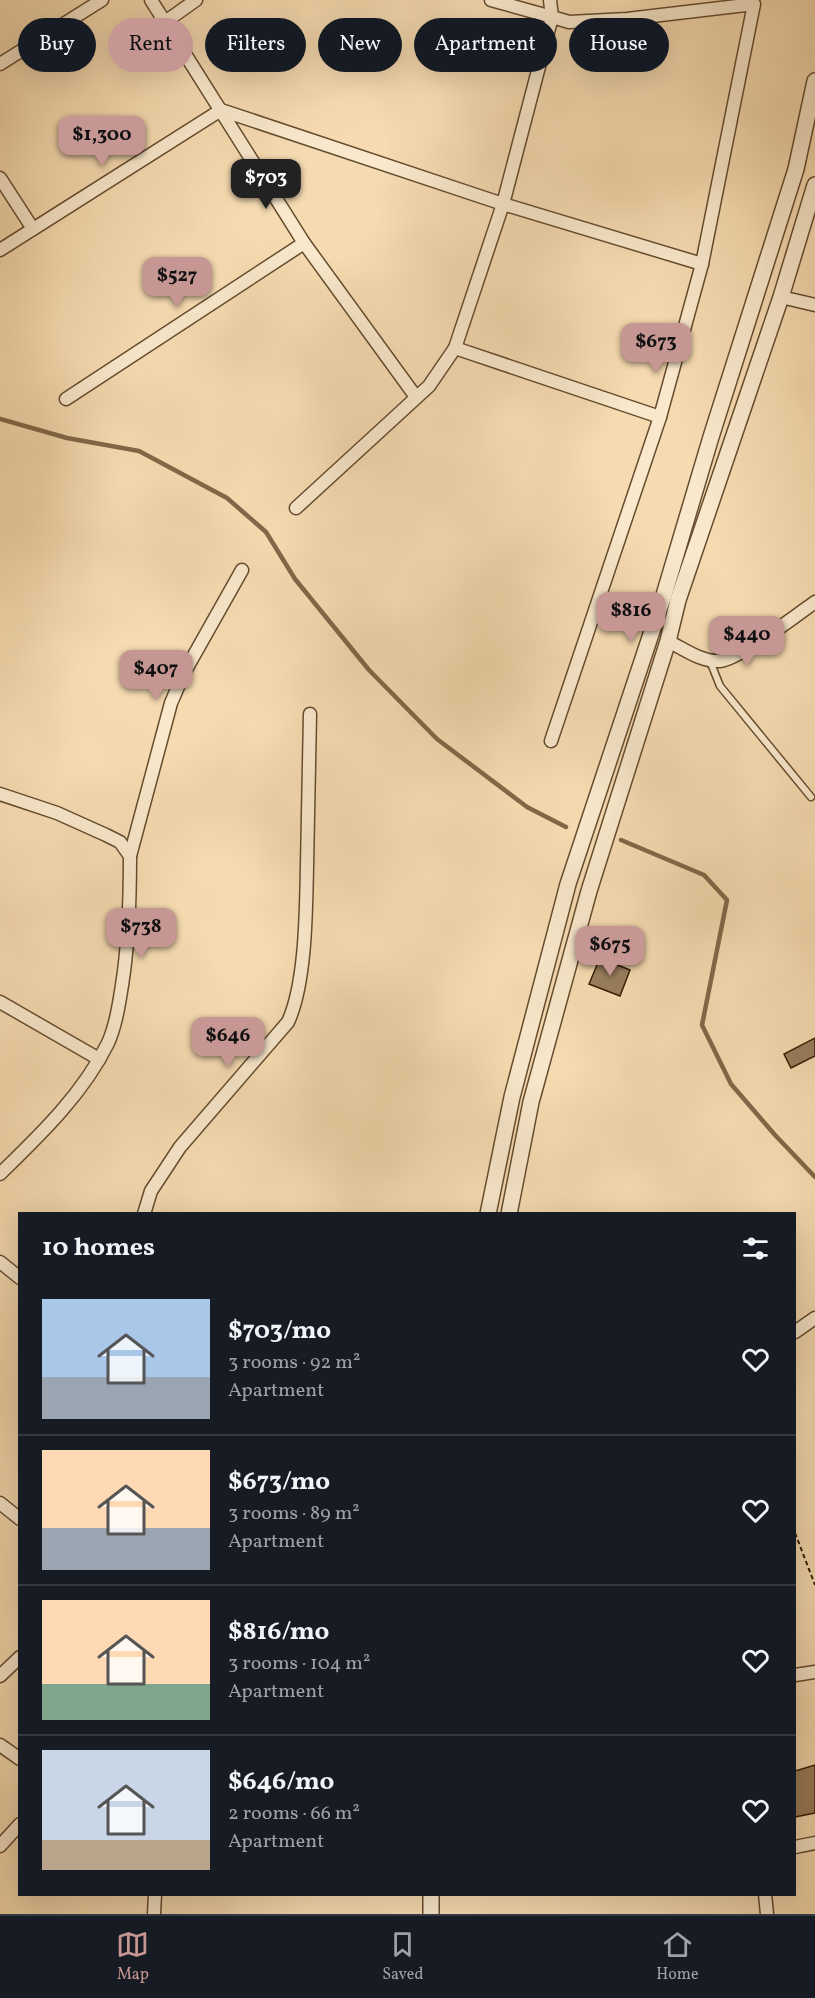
<!DOCTYPE html>
<meta charset="utf-8">
<style>
:root{--surface:#171b24;--page:#242831;--text:#f1f3f6;--muted:#9ea1a6;--line:#363941;--accent:#c59692}
body{margin:0;font-family:Vollkorn,serif;background:var(--page);color:var(--text);height:100vh;display:flex;flex-direction:column;font-size:22px;white-space:nowrap}
*{box-sizing:border-box;margin:0}
p{font-size:20px;color:var(--muted)}
.icon{flex:none;width:33px;height:33px;fill:none;stroke:currentColor;stroke-width:2;stroke-linecap:round;stroke-linejoin:round}
.map{position:relative;flex:1;overflow:hidden}
.details{position:absolute;left:18px;top:1212px;width:778px;height:684px;display:flex;flex-direction:column;background:var(--surface);border-radius:0px;box-shadow:0 6px 24px #0002}
.details>*{flex:none}
.banner{position:absolute;left:18px;top:18px;width:780px;height:54px;display:flex;gap:12px}
.price{position:absolute;translate:-50% -51px;padding:0 14px;border-radius:12px;background:var(--accent);color:#111;font-size:20px;line-height:39px;filter:drop-shadow(0 2px 3px #0008)}
.price::after{content:'';position:absolute;left:50%;top:36px;width:18px;height:14px;margin-left:-9px;background:inherit;clip-path:polygon(0 0,100% 0,50% 100%)}
.price.on{background:#222;color:#fff}
ul{padding:0;list-style:none}
li{display:flex;align-items:center;gap:18px;height:150px;padding:0 24px}
li+li{border-top:2px solid var(--line)}
li span{display:grid;place-items:center;flex:none;width:168px;height:120px;border-radius:0px;color:#555}
li>.icon{margin-inline-start:auto}
span .icon{width:72px;height:72px;fill:#fffc;stroke-width:1}
li b{font-size:26px}
h2{display:flex;justify-content:space-between;align-items:center;height:72px;padding:0 24px;font-size:26px}
.pill{padding:0 21px;border-radius:27px;background:var(--surface);box-shadow:0 6px 24px #0002;font-size:21px;line-height:54px}
.pill.on{background:var(--accent);color:#111}
.tabs{display:flex;justify-content:space-around;align-items:center;height:84px;border-top:2px solid var(--line);background:var(--surface);font-size:16px;color:var(--muted)}
.tabs a{display:grid;justify-items:center;gap:3px}
.tabs .on{color:var(--accent)}
.map>svg:first-child{display:block}
</style>
<div class="map">
<svg width="815" height="1914" viewBox="0 0 815 1914">
<rect width="100%" height="100%" fill="#f6dbb1"/>
<filter id="stains"><feTurbulence type="fractalNoise" baseFrequency=".00333" numOctaves="4"/><feColorMatrix values="0 0 0 0 .2 0 0 0 0 .09 0 0 0 0 .02 0 0 0 .5 -.17"/></filter>
<radialGradient id="worn" r=".72"><stop offset=".6" stop-color="#630" stop-opacity="0"/><stop offset="1" stop-color="#630" stop-opacity=".3"/></radialGradient>
<g fill="none" stroke-linecap="round" stroke-linejoin="round">
<g stroke="#816848" stroke-width="4.5">
<path d="M0,419L67,438L139,451L227,498L266,532L295,579L369,670L437,739L527,807L566,827"/>
<path d="M621,840L704,875L727,900L702,1025L731,1084L775,1135L815,1177"/>
</g>
</g>
<g fill="#997f5e" stroke="#351c04" stroke-width="1.5">
<path d="M600,958L630,970L620,996L589,984Z"/>
<path d="M815,1038V1056L791,1068L784,1054Z"/>
<path d="M815,1765V1813L795,1817V1771Z"/>
</g>
<g fill="none" stroke-linecap="round" stroke-linejoin="round">
<g stroke="#654c2f" stroke-width="9">
<path id="service" d="M710,661L720,686L811,797"/>
</g>
<g stroke="#654c2f" stroke-width="15">
<g id="minor">
<path d="M151,0L304,243L416,397"/>
<path d="M550,0L552,17L569,22L627,19L754,4L702,264L660,417L551,741"/>
<path d="M165,22L196,0"/>
<path d="M0,64L102,0"/>
<path d="M0,178L33,229"/>
<path d="M0,250L221,110L503,204L702,264"/>
<path d="M781,297L815,305"/>
<path d="M455,348L660,417"/>
<path d="M66,399L304,243"/>
<path d="M296,508L429,386L455,348L503,204L552,17L491,0"/>
<path d="M668,641C684,649 701,662 720,661C738,660 797,615 815,602"/>
<path d="M0,794L57,813L106,835L120,842L130,856C130,899 129,942 122,985C119,1004 116,1025 108,1043C83,1094 40,1135 0,1174"/>
<path d="M130,856L171,703L184,673L242,570"/>
<path d="M0,1002L99,1059"/>
<path d="M144,1214L151,1191L180,1147L288,1022C306,983 306,910 307,866C308,815 309,764 310,714"/>
<path d="M0,1262L20,1278"/>
<path d="M795,1332L815,1318"/>
<path d="M0,1503L20,1519"/>
<path d="M795,1675L815,1672"/>
<path d="M0,1676L20,1657"/>
<path d="M0,1745L20,1759"/>
<path d="M0,1846L20,1824"/>
<path d="M795,1847L815,1843"/>
<path d="M765,1894L767,1914"/>
<path d="M154,1914L155,1894"/>
</g>
</g>
<g stroke="#654c2f" stroke-width="18">
<g id="tertiary">
<path d="M488,1214L512,1097L568,884L664,595L711,437L796,169L815,81"/>
<path d="M509,1214L531,1102L589,891L668,641L678,600L781,297L815,185"/>
<path d="M431,1894V1914"/>
</g>
</g>
<path stroke="#351c04" stroke-width="2" stroke-dasharray="4.5 3" stroke-linecap="butt" d="M795,1533L815,1585"/>
<use href="#service" stroke="#f9e8cc" stroke-width="6"/>
<use href="#minor" stroke="#f9e8cc" stroke-width="12"/>
<use href="#tertiary" stroke="#f9e8cc" stroke-width="15"/>
</g>
<rect width="100%" height="100%" filter="url(#stains)"/>
<rect width="100%" height="100%" fill="url(#worn)"/>
</svg>
<b class="price" style="left:102px;top:167px">$1,300</b>
<b class="price on" style="left:266px;top:210px">$703</b>
<b class="price" style="left:177px;top:308px">$527</b>
<b class="price" style="left:656px;top:374px">$673</b>
<b class="price" style="left:631px;top:643px">$816</b>
<b class="price" style="left:747px;top:667px">$440</b>
<b class="price" style="left:156px;top:701px">$407</b>
<b class="price" style="left:141px;top:959px">$738</b>
<b class="price" style="left:610px;top:977px">$675</b>
<b class="price" style="left:228px;top:1068px">$646</b>
<div class="banner">
<a class="pill">Buy</a>
<a class="pill on">Rent</a>
<a class="pill">Filters</a>
<a class="pill">New</a>
<a class="pill">Apartment</a>
<a class="pill">House</a>
</div>
<section class="details">
<h2>10 homes<svg class="icon" aria-label="filters" viewBox="0 0 24 24"><path d="M4 7h16M4 17h16"/><circle cx="9" cy="7" r="2"/><circle cx="15" cy="17" r="2"/></svg></h2>
<ul>
<li><span style="background:linear-gradient(#a9c7e8 65%,#9aa5b1 0)"><svg class="icon" aria-label="home" viewBox="0 0 24 24"><path d="M3 11l9-7 9 7M6 9v11h12V9"/></svg></span><div><b>$703/mo</b><p>3 rooms · 92 m²</p><p>Apartment</p></div><svg class="icon" aria-label="heart" viewBox="0 0 24 24"><path d="M12 20l-8-8c-3-5 5-10 8-4 3-6 11-1 8 4z"/></svg></li>
<li><span style="background:linear-gradient(#ffd9b3 65%,#9aa5b1 0)"><svg class="icon" aria-label="home" viewBox="0 0 24 24"><path d="M3 11l9-7 9 7M6 9v11h12V9"/></svg></span><div><b>$673/mo</b><p>3 rooms · 89 m²</p><p>Apartment</p></div><svg class="icon" aria-label="heart" viewBox="0 0 24 24"><path d="M12 20l-8-8c-3-5 5-10 8-4 3-6 11-1 8 4z"/></svg></li>
<li><span style="background:linear-gradient(#ffd9b3 70%,#7fa58c 0)"><svg class="icon" aria-label="home" viewBox="0 0 24 24"><path d="M3 11l9-7 9 7M6 9v11h12V9"/></svg></span><div><b>$816/mo</b><p>3 rooms · 104 m²</p><p>Apartment</p></div><svg class="icon" aria-label="heart" viewBox="0 0 24 24"><path d="M12 20l-8-8c-3-5 5-10 8-4 3-6 11-1 8 4z"/></svg></li>
<li><span style="background:linear-gradient(#c9d6e8 75%,#b9a48a 0)"><svg class="icon" aria-label="home" viewBox="0 0 24 24"><path d="M3 11l9-7 9 7M6 9v11h12V9"/></svg></span><div><b>$646/mo</b><p>2 rooms · 66 m²</p><p>Apartment</p></div><svg class="icon" aria-label="heart" viewBox="0 0 24 24"><path d="M12 20l-8-8c-3-5 5-10 8-4 3-6 11-1 8 4z"/></svg></li>
</ul>
</section>
</div>
<nav class="tabs">
<a class="on"><svg class="icon" aria-label="map" viewBox="0 0 24 24"><path d="M3 6l6-2 6 2 6-2v14l-6 2-6-2-6 2zM9 4v14M15 6v14"/></svg>Map</a>
<a><svg class="icon" aria-label="saved" viewBox="0 0 24 24"><path d="M7 4h10v16l-5-4-5 4z"/></svg>Saved</a>
<a><svg class="icon" aria-label="home" viewBox="0 0 24 24"><path d="M3 11l9-7 9 7M6 9v11h12V9"/></svg>Home</a>
</nav>
